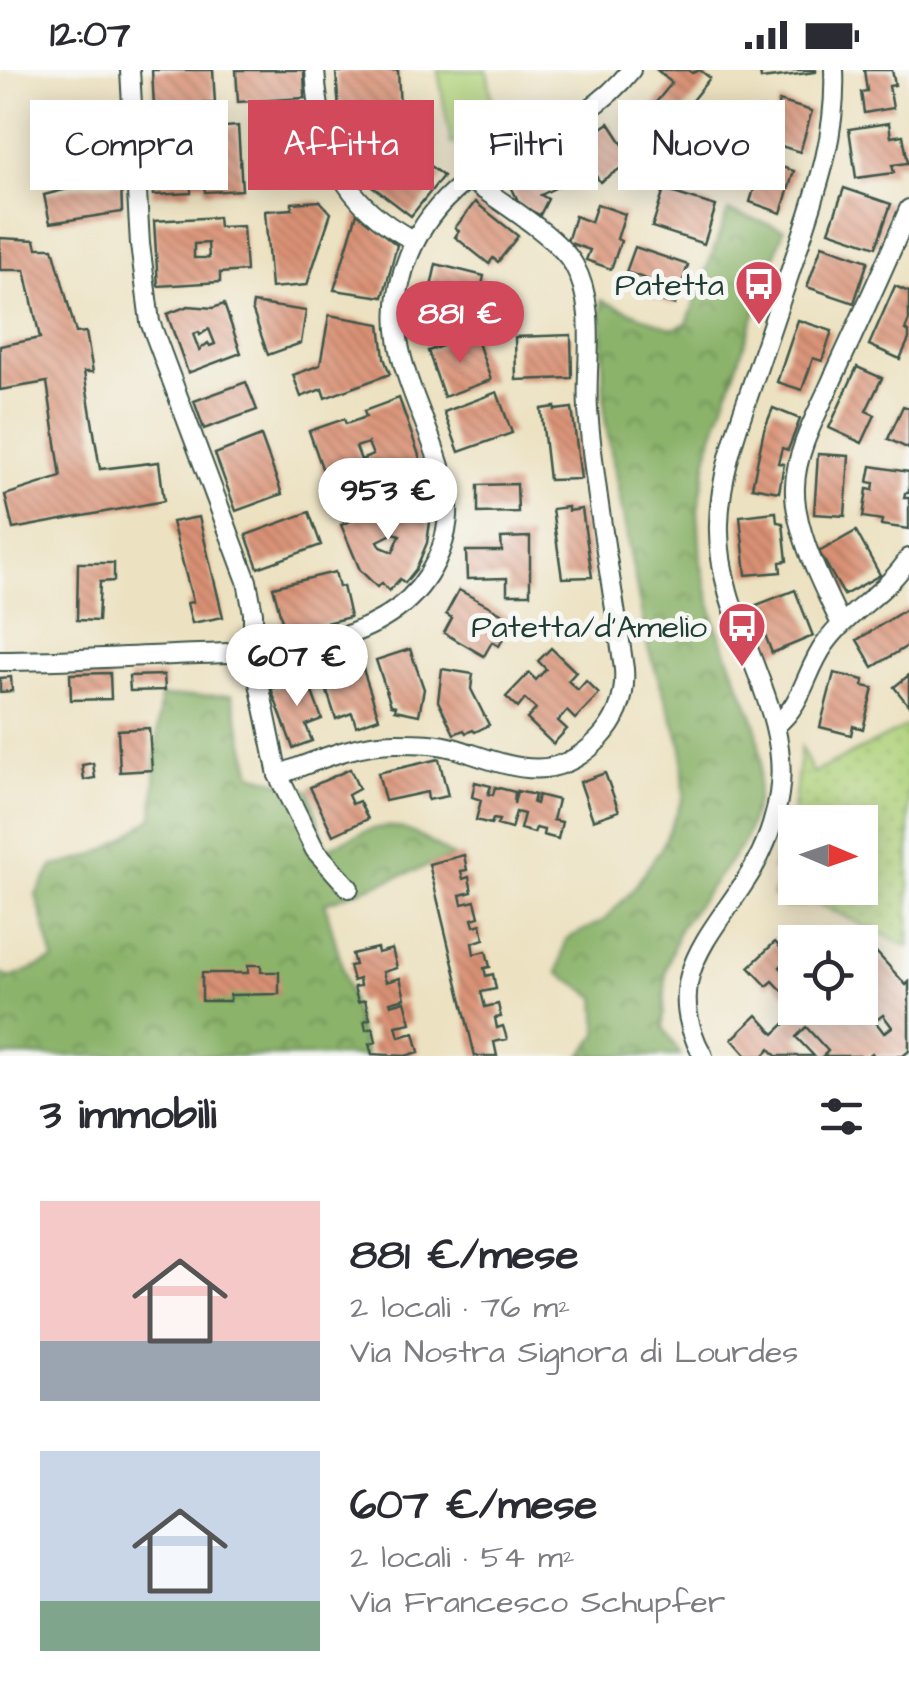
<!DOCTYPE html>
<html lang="it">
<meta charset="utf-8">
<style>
:root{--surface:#fff;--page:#f7f7f7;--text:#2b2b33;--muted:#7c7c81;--accent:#d1495b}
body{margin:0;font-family:"Architects Daughter",sans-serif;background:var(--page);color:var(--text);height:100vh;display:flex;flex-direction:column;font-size:38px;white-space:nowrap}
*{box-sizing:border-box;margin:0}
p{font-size:32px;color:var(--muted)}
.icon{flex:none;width:55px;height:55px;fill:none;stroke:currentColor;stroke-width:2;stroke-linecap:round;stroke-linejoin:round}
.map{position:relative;height:986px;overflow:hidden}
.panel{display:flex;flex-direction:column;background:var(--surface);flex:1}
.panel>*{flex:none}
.top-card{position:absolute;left:30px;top:30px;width:850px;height:90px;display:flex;gap:20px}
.needle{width:65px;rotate:92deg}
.fabs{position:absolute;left:778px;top:735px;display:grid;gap:20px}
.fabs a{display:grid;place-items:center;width:100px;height:100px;border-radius:0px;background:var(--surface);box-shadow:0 5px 25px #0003;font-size:50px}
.price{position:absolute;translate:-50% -85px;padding:0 22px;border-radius:35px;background:#fff;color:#222;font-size:32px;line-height:65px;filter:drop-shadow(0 2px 5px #0008)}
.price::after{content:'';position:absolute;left:50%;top:60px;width:30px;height:22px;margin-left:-15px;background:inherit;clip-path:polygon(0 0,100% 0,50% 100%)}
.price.selected{background:var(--accent);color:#fff}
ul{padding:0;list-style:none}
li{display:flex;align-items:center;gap:30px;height:250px;padding:0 40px}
li span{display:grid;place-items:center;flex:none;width:280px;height:200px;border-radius:0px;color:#555}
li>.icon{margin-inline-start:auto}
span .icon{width:120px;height:120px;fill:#fffc;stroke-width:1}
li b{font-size:42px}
h2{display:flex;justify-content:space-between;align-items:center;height:120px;padding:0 40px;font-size:42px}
.pill{padding:0 35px;border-radius:0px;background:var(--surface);box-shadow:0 5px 25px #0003;font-size:35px;line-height:90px}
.pill.selected{background:var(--accent);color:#fff}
.status{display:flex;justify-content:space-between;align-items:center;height:70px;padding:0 50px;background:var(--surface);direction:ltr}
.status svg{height:28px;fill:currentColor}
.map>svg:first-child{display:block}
</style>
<div class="status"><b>12:07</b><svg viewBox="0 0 49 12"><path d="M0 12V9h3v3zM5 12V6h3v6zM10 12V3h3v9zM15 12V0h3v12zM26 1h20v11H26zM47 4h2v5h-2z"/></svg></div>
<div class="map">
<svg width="909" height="986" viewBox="0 0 909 986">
<defs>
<pattern id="forest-crowns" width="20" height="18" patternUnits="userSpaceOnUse" patternTransform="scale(2.5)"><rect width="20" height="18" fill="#8bb36a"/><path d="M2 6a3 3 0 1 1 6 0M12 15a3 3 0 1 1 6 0" fill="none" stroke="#719358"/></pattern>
<pattern id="park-dots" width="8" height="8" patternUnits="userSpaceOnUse" patternTransform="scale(2.5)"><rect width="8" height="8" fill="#afd17a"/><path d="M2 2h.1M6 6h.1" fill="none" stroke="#96b46a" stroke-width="1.8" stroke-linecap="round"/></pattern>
<pattern id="building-back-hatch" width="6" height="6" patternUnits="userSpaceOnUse" patternTransform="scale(2.5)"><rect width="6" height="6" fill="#da9175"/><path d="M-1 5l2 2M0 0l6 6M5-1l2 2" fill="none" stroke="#b07861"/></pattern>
</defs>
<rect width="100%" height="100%" fill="#f6f6f2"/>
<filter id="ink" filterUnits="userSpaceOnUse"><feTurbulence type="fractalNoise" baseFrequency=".01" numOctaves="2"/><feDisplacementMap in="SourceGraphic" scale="20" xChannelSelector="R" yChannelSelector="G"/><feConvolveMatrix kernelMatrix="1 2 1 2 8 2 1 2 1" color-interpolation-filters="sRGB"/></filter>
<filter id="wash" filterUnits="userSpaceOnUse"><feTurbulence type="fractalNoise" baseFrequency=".0048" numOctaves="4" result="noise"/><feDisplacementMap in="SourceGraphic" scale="40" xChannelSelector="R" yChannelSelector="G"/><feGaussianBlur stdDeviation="2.25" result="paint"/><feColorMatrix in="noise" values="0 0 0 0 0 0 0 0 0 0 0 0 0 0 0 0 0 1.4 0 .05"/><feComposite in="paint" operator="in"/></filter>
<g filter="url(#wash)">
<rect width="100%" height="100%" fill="#ece1c0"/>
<g fill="url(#forest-crowns)" stroke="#55784f" stroke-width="2.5">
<path d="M728,141L784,159L710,374L698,440L701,493L716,556L756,655L761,690L757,729L745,771L679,859L666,900L663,957L681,986H581L598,964L596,927L558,903L566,869L604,850L632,821L662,777L684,726L682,677L648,578L605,350L601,230L673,259L687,253Z"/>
<path d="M232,625L252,704L310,721L326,779C390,748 394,748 453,787L325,833L366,986H0V903L11,908L54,890L36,825L53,796C96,789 119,774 153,747L160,627Z"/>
</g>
<path fill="url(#park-dots)" stroke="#678757" stroke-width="2.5" fill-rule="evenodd" d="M909,655V877L819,834L783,837L773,825L789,796L773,799L793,742L801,677L813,703ZM795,752H860V818H795Z"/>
<path fill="#afd17a" stroke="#678757" stroke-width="2.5" d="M438,0H487L498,66L451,74Z"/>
<g id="blocks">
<g fill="url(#building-back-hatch)" fill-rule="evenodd">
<path d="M152,0H213L215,33L154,37Z"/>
<path d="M236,0H304L305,28L238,32Z"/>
<path d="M398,0L400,39L386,40L341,66L336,2Z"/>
<path d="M657,0H688L692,3L700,0L710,8L669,59L648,42L672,13Z"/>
<path d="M760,0H816V2L761,9Z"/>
<path d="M864,0H892L895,15L889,16L893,38L864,43L861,22L867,21Z"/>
<path d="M779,31L812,41L800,82L755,68L763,42L775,46Z"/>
<path d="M717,41L740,49L719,108L680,95L686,76L703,82Z"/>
<path d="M609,53L633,90L600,112L576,76Z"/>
<path d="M889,53L891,67L903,65L908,93L892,95L894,103L856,108L849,59Z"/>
<path d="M304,55L305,69L325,108L270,112L265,58Z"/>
<path d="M238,56L242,120L205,122L204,114L191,115V123L153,125L149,62L185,60L186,71L200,70L199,59ZM205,83L206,99L186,100L185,84Z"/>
<path d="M395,69L443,106L411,146L369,114L356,91Z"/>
<path d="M751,87L794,101L781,143L750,132L754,119L742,115Z"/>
<path d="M556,89L560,97L563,95L571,110L541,125L548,129L540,145L520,135L509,112Z"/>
<path d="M121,113L122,142L50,153L44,125L79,116Z"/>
<path d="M844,118L891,134L876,177L829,161Z"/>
<path d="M664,120L716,136L704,174L652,157Z"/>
<path d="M320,131L331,143L307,215L271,218L265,141L292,139V133Z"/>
<path d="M475,132L518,166L498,192L493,188L489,194L455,167L459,161L455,158Z"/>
<path d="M597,134L625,144L617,169L621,171L611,199L586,190L590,180L567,172L575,146L591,152Z"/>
<path d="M357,143L397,175L383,227L334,220Z"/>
<path d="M218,147L219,157L243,156L246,201L220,203V212L158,216L154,151ZM208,173L209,188H194V174Z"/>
<path d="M0,168L35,170L37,178H53L76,263L86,262L93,302H84L100,399L159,392L164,431L13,459L5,425L61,407L47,312L0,320V276L40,268L25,200H0Z"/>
<path d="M822,175L868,191L854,233L807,217Z"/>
<path d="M635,177L688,195L675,235L647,226L652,211L626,202Z"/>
<path d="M436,194L484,206L474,251L426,240Z"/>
<path d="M895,216L909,222V250L905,260L909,262V269L900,289L869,275Z"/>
<path d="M253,233L306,241L301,273L268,285L252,239Z"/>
<path d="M224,234L241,283L188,303L167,244L188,236L213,238ZM209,259L215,274L210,276L208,273L199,280L193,264L199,262L200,265Z"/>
<path d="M329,245L380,254L384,288L390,304L325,328L322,319L301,327L293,305L320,295Z"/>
<path d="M798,250L832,261L822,291L813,288L802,320L777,312Z"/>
<path d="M475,264L491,310L444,327L428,281Z"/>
<path d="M571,265L572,308L516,310L515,267Z"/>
<path d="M857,297L882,308L866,341L875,345L862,373L829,358Z"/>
<path d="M246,312L257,340L204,359L194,331Z"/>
<path d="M497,322L512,363L459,382L444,342Z"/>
<path d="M399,328L422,394L388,407L386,402L368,408L371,415L337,427L333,417L329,418L309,361L344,349L346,354L366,347L364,341ZM368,373L373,385L361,390L356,377Z"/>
<path d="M903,336L909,338V379L888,369Z"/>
<path d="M555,337V340L572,338L581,409L549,410L541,339Z"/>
<path d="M773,338L800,349L788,380L782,378L778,393L784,394L779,422L752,417L764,360Z"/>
<path d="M261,366L282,424L236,441L215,384Z"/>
<path d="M818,384L849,386L845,446L814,444Z"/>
<path d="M871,396L909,402V423H905L904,428H909V459L881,455L882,450L863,447L867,419L873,420L874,413L868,412Z"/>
<path d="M517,414L518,442L478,443V415Z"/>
<path d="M395,431L396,436L409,442L431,445L427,473L416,499L405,513L400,509L389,521L382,513L377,517L360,500L341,455ZM394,463L400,465L393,482L381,477L378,471Z"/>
<path d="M568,437V441L582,439L592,507L562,508L552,439Z"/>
<path d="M309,442L321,475L258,498L246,465Z"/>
<path d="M776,442L777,452L783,453L787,491L780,492L781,502L746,505L740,446Z"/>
<path d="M199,447L223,547L192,553L187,533L193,532L172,452Z"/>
<path d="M856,461L880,505L844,525L819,482Z"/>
<path d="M530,467V524H507V508L467,509L466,481H502L501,468Z"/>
<path d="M78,493H114V511L100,512L98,551L77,550Z"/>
<path d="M335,502L339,517L343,516L350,547L285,563L273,517Z"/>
<path d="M459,520L514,550L499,576L492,572L484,586L444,563L452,548L446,544Z"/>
<path d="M795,520L813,566L772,583L754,536Z"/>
<path d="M908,538L909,575L873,597L857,570Z"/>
<path d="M551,578L576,602L568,611L578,620L586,611L599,624L575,649L567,641L558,651L567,659L553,674L527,649L536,639L525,629L518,638L506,627L529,603L536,610L546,599L538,591Z"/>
<path d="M410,579L424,619L419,645L395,640L396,636L391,635L376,590Z"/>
<path d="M360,590L379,648L356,656L352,643L336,649L321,603Z"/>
<path d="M442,599L473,604L471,619L489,655L475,662L473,660L466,663L464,660L454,664L438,631Z"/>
<path d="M110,603L111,629L71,630L70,604Z"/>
<path d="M834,603L864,610L863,616L873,618L863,659L853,656L851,665L820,657Z"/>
<path d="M164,605L165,620L130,621L129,606Z"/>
<path d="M909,605V636L894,617Z"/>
<path d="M306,606L322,649L306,655L312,671L293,678L271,619Z"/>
<path d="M11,607L12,621L0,622V608Z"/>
<path d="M149,658L152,700L120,702L118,660Z"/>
<path d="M439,689L448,726L428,730L427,722L385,731L378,703Z"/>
<path d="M93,693L95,708L84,710L82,695Z"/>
<path d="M350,699L359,719L348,725L352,734L359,731L368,749L333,765L310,717Z"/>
<path d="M605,703L619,741L593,750L580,712Z"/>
<path d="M475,712L491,716L488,724L493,725L495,717L515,722L514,734L517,721L535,725L533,733L536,734L538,725L558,730L553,750L562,752L558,769L543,765L544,760L536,758L534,763L520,759L524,744L516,742L511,759L497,755L499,750L493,749L491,754L476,750L481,730L472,727Z"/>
<path d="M464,785L467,800L461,801L463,809L469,807L472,822L460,825L462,834L475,831L479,847L472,849L474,856L481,854L484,869L472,873L474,884L486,881L490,897L484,898L486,906L493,904L496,919L481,922L485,937L498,934L501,947L495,948L497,958L503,956L507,969L494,972L497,986H475L429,794Z"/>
<path d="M775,872L790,887L780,897L795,913V934L773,911L767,916L749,897Z"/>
<path d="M377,878L378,883L392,879L397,898L383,902L386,912L400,908L405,928L390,932L391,935L405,931L411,953L396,956L399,967L414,963L419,982L405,986L372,984L369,974L376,972L373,958L366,960L364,951L370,949L365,930L358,932L354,917L360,916L359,909L353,911L349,896L355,895L352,884Z"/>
<path d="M877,883L906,915L909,912V981L903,986H874L872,983L868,986H823L828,981L806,957L796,967L814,986H776L770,979L763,986H747L732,969L757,945L774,964L791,948L787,944L795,937L799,941L803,938H860V899ZM883,945L892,957L884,963L875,951Z"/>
<path d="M248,895H261V902H279V924L230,925V931H202V903H248Z"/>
</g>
</g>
</g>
<g filter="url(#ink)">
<use href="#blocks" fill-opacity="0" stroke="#3e5649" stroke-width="2.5"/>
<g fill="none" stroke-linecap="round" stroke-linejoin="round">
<g stroke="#3e5649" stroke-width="22">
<g id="street">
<path d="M130,0L140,174L150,252L247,511L253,543V584L278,705L315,780L349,818"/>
<path d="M315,0C320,80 341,134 415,171"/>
<path d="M841,554C823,516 793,460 795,416C796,379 819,341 833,308C859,252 885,196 909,139"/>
<path d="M0,591C58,591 116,587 174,585C263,581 391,586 436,491C448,466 452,437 444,410C423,329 373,272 409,185C454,75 567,82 631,0"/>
<path d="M776,655C803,634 806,600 825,574C849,540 887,523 909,488"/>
<path d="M278,705C316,691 355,673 396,673C416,673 437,673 457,679C510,696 553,717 599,669C618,649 626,626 624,599C612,513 595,426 588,340C585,294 598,238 574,195C558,166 496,129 467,108"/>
<path d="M703,986C659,907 713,865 751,802C765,778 775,752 779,724C793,633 716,553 719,454C720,408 735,364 750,321C765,276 781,230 796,184C816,123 837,66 834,0"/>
</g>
</g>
<use href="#street" stroke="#fff" stroke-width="18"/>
</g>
</g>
<defs>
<g id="bus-pin" transform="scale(2.5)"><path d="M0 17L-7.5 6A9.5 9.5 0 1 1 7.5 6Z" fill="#d1495b" stroke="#f6f6f2"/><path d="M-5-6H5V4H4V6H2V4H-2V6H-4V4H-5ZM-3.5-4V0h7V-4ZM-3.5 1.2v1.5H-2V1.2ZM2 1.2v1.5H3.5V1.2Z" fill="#fff"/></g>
</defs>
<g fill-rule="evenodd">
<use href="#bus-pin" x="759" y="214"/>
<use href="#bus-pin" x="742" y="556"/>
</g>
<g text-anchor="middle" stroke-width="10" stroke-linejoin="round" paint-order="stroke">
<g font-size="32" fill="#1f3d34" stroke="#f6f6f2" text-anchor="end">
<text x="724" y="225">Patetta</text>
<text x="707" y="567">Patetta/d'Amelio</text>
</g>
</g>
</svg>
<div class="fabs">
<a><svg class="needle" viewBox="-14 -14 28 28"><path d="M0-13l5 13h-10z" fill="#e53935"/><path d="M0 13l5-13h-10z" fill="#7c7c81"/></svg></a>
<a><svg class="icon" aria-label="locate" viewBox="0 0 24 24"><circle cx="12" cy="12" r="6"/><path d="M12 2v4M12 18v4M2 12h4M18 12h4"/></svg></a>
</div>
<b class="price selected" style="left:460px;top:296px">881 €</b>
<b class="price" style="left:388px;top:473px">953 €</b>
<b class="price" style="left:297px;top:639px">607 €</b>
<div class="top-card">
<a class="pill">Compra</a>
<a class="pill selected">Affitta</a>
<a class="pill">Filtri</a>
<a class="pill">Nuovo</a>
</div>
</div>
<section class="panel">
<h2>3 immobili<svg class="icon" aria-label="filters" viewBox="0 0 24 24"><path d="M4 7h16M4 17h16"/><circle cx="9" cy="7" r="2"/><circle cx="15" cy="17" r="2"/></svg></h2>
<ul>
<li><span style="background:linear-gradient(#f6c9c9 70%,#9aa5b1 0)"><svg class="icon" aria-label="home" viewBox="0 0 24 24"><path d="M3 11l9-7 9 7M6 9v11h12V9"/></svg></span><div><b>881 €/mese</b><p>2 locali · 76 m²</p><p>Via Nostra Signora di Lourdes</p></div></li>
<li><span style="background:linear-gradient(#c9d6e8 75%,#7fa58c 0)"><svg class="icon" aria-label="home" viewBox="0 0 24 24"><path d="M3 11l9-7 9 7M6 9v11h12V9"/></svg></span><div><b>607 €/mese</b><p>2 locali · 54 m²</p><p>Via Francesco Schupfer</p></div></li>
</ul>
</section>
